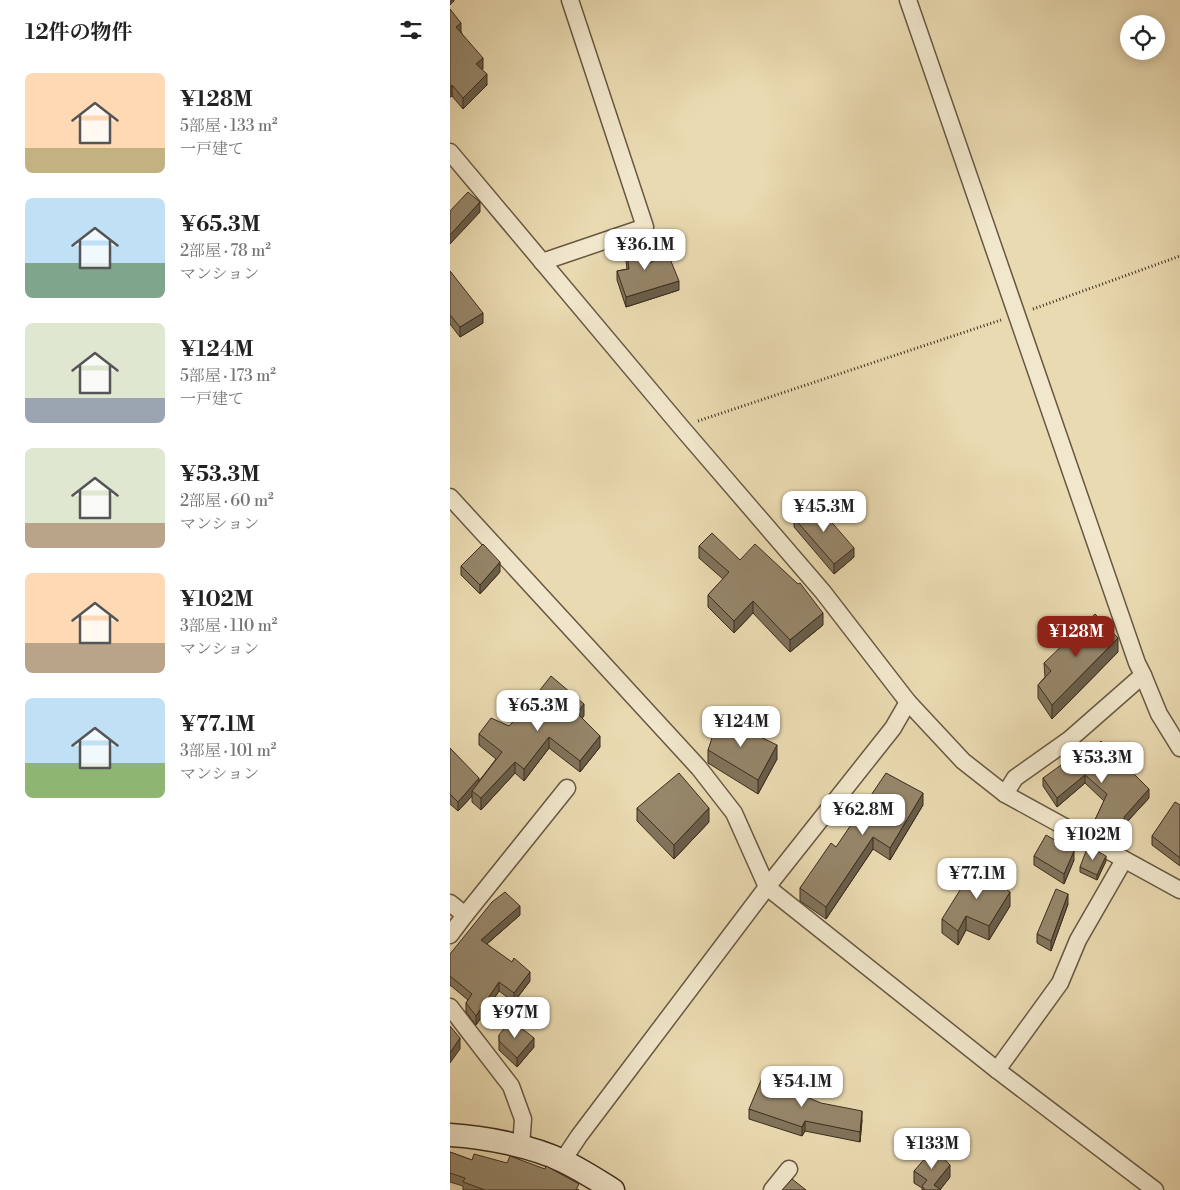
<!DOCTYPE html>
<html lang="ja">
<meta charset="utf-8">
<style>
:root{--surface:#fff;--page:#f2f2f2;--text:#222;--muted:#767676;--accent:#8f2418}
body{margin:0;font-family:"Libre Bodoni","Noto Serif JP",serif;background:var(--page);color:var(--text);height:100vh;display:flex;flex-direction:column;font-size:19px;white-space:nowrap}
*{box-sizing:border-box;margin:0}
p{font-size:16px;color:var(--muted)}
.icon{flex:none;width:28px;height:28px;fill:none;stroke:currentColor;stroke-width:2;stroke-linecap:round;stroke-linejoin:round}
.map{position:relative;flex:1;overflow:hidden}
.drawer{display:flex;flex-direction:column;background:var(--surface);width:450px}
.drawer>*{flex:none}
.tools{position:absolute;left:670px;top:15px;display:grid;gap:10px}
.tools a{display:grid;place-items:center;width:45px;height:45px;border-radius:50%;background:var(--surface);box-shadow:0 2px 12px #0003;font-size:25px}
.price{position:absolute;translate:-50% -42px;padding:0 11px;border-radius:10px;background:#fff;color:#222;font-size:16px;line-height:32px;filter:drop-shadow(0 1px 2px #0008)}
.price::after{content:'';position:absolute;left:50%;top:30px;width:15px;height:11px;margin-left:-8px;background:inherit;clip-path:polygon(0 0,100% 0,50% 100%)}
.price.on{background:var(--accent);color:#fff}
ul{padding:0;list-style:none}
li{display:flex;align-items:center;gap:15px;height:125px;padding:0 25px}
li span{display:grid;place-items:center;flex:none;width:140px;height:100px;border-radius:8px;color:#555}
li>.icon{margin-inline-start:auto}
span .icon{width:60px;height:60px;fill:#fffc;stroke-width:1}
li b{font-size:21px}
h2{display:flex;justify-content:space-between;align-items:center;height:60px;padding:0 25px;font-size:21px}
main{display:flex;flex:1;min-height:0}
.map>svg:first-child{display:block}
</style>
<main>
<section class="drawer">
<h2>12件の物件<svg class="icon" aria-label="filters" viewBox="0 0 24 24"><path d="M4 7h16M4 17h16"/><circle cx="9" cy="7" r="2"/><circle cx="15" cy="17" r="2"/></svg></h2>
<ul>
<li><span style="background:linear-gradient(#ffd9b3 75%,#c2b280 0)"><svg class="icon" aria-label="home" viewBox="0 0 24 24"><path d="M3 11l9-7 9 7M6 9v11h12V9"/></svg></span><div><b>¥128M</b><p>5部屋 · 133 m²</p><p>一戸建て</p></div></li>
<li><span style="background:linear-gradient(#bfe0f5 65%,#7fa58c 0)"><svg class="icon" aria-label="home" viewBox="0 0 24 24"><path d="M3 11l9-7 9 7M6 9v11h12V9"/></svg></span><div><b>¥65.3M</b><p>2部屋 · 78 m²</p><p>マンション</p></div></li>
<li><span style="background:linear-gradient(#dfe7d0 75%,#9aa5b1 0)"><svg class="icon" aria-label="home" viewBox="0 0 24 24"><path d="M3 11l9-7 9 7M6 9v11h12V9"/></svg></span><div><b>¥124M</b><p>5部屋 · 173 m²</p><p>一戸建て</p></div></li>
<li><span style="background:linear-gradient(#dfe7d0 75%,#b9a48a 0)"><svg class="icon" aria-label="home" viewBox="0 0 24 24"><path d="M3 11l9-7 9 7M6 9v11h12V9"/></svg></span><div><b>¥53.3M</b><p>2部屋 · 60 m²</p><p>マンション</p></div></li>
<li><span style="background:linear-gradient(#ffd9b3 70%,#b9a48a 0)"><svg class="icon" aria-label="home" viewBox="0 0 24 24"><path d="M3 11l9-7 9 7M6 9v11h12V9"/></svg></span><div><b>¥102M</b><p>3部屋 · 110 m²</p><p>マンション</p></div></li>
<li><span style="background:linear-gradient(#bfe0f5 65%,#8fb573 0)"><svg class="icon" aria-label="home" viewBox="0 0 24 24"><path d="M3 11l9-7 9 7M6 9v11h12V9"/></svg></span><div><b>¥77.1M</b><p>3部屋 · 101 m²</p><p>マンション</p></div></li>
</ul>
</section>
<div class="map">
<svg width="730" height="1190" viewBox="0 0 730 1190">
<rect width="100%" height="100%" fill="#eadab1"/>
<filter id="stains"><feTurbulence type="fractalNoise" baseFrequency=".004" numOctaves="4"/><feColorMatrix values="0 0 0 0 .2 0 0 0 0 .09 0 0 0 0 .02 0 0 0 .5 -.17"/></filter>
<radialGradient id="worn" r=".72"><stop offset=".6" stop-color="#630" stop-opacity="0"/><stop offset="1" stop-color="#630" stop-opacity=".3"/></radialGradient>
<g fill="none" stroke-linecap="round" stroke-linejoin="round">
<g stroke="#685842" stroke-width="19">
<g id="street">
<path d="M458,0L687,663L693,675L620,739L565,778L555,794"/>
<path d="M0,152L231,427L373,592L458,702L513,761L555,794L730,890"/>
<path d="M92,262L195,227L120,0"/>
<path d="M0,497L249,768L284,813L317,887L547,1070L705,1190"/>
<path d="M693,675L709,714L730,748"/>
<path d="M0,903L15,915L0,935"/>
<path d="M15,915L117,788"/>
<path d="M0,1007L61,1086L73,1119L71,1147"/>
<path d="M547,1070L610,983L628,940L674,860"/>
<path d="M113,1160L129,1136L317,887L443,728L458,702"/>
<path d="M322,1190L339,1169"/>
</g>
</g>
<g stroke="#3c2c1d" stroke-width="25">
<path id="secondary" d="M0,1135C34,1137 82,1146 113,1161C130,1169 147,1180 163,1190"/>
</g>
<g stroke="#3c2c1d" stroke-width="3" stroke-dasharray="1 2.5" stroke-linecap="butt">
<path d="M583,309L730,256"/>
<path d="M248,421L551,320"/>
</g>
<use href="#street" stroke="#f1e7cc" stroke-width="16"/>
<use href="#secondary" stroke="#f1e7cc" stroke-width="22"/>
</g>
<g fill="#81735b" stroke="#3c2c1d">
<path d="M0,9L11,32L33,69H32L37,85L13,109L2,96L0,97Z"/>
<path d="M174,235L193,266L229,290L176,307L167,280V271L177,269L174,245Z"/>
<path d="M0,271L33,323L10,337L0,324Z"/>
<path d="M344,518L404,557L384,574L344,527Z"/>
<path d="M249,546L290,560L373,625L340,652L303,613L284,633L258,607V595L273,579L249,558Z"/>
<path d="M11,566L50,572L30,594L11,575Z"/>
<path d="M668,652L602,719L588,698V685L595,677L594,663Z"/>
<path d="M86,695L134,716L132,718L150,747L130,772L99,748L74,781L65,773L31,810L22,802V796L8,811L0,804V748L29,781L46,759L29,745V734L59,726L86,698Z"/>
<path d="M258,750L327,759L308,794L258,763Z"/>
<path d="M631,762L699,798L675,824L667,843L664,842L644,831V822L654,801L635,783L607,807L593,786V778Z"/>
<path d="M473,805L440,860L423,849L376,919L350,901V888L386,847Z"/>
<path d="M730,805V866L702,845V836Z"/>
<path d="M187,808L259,822L224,859L187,821Z"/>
<path d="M584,856L624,860L614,884L584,865Z"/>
<path d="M656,861L647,880L630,872V867Z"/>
<path d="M618,904L601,951L587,943V934Z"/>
<path d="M560,906L539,940L516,930L508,945L492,933V919Z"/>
<path d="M70,915L37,944L80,981L64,1002L49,991L26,1025L16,1012V1003L18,1000L0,985V954Z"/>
<path d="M49,1035L84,1047L67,1067L49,1050Z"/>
<path d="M299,1109L412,1120L410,1142L355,1131L352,1136L299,1119Z"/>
<path d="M0,1152L22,1160L129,1190H13V1186L0,1182Z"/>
<path d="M464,1171L500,1177L490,1189L491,1190H472V1188L464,1183Z"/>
</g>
<g fill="#695e4a" stroke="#3c2c1d">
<path d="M0,0H4V1L0,5Z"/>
<path d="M11,23V33L6,27Z"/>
<path d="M33,58V69L26,74V64Z"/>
<path d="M37,74V85L13,109V98Z"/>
<path d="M2,85V96L0,97V87Z"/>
<path d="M30,202V212L0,244V235Z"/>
<path d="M229,281V290L176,307V297Z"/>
<path d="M33,313V323L10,337V327Z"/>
<path d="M404,548V557L384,574V564Z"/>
<path d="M50,562V572L30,594V585Z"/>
<path d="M303,601V613L284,633V621Z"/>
<path d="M373,613V625L340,652V640Z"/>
<path d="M668,638V652L602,719V705Z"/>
<path d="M134,704V716L127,724V713Z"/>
<path d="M150,736V747L130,772V761Z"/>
<path d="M99,737V748L74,781V769Z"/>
<path d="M327,745V759L308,794V780Z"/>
<path d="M65,762V773L31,810V798Z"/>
<path d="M635,775V783L607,807V798Z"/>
<path d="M29,778V787L22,791V796L8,811V802Z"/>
<path d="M699,789V798L675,824L667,843V834L675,816Z"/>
<path d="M473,793V805L440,860V848Z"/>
<path d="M259,808V822L224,859V845Z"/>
<path d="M423,837V849L376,919V907Z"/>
<path d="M624,851V860L614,884V874Z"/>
<path d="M656,856V861L647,880V875Z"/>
<path d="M560,892V906L539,940V926Z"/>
<path d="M618,894V904L601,951V941Z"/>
<path d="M70,906V915L31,949V940Z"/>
<path d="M516,916V930L508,945V931Z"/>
<path d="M80,972V981L64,1002V993Z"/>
<path d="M49,982V991L26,1025V1016Z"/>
<path d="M10,1038V1049L0,1063V1053Z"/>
<path d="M84,1038V1047L67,1067V1058Z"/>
<path d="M412,1111V1120L410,1142V1132Z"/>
<path d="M355,1121V1131L352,1136V1127Z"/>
<path d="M500,1165V1177L490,1190L484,1185Z"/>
</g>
<g fill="#96866a" stroke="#3c2c1d">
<path d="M0,9L11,23L6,27L33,58L26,64L37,74L13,98L2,85L0,87Z"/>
<path d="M18,192L30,202L0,235V211Z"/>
<path d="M182,233L193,266L218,254L229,281L176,297L167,271L179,269L174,235Z"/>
<path d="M0,271L33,313L10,327L0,315Z"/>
<path d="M364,502L404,548L384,564L344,518Z"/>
<path d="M262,533L290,560L305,544L348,584L350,583L373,613L340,640L303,601L284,621L258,595L279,572L249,546Z"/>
<path d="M33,544L50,562L30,585L11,566Z"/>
<path d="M645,614L668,638L602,705L588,685L601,671L594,663Z"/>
<path d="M101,676L134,704L127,713L150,736L130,761L99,737L74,769L65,762L31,798L22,791L52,752L29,734L41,718L59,726L88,696L86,695Z"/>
<path d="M269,717L327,745L308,780L258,750Z"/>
<path d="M651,741L699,789L675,816L667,834H664L644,822L657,794L635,775L607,798L593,778L625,755L631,762Z"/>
<path d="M0,748L29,778L8,802L0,794Z"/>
<path d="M229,773L259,808L224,845L187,808Z"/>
<path d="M436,773L473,793L440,848L423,837L376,907L350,888L381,843L386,847Z"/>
<path d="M725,802L730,805V858L702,836Z"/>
<path d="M596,835L624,851L614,874L584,856Z"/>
<path d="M638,846L656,856L647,875L630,867Z"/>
<path d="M525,866L560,892L539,926L516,916L508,931L492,919Z"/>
<path d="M606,889L618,894L601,941L587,934Z"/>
<path d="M55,892L70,906L31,940L62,962L64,958L80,972L64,993L49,982L26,1016L16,1003L22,994L0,976V954L42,902Z"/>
<path d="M61,1020L84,1038L67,1058L49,1041V1035Z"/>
<path d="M0,1026L10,1038L0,1053Z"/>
<path d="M312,1078L371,1103L412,1111L410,1132L355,1121L352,1127L299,1109Z"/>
<path d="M484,1148L500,1165L484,1185L491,1190H475L472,1186L477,1180L464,1171Z"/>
<path d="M0,1152L22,1160L24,1154L57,1163L60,1156L95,1169L96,1166L129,1184L126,1190H35L13,1182L15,1178L0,1173Z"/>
<path d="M342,1179L356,1190H332Z"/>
</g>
<rect width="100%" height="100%" filter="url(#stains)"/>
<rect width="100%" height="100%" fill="url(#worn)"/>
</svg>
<div class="tools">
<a><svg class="icon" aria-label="locate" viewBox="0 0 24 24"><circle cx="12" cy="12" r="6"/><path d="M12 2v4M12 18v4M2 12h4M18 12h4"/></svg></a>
</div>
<b class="price" style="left:195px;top:271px">¥36.1M</b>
<b class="price" style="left:374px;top:533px">¥45.3M</b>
<b class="price on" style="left:626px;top:658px">¥128M</b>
<b class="price" style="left:88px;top:732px">¥65.3M</b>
<b class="price" style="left:291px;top:748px">¥124M</b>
<b class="price" style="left:652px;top:784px">¥53.3M</b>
<b class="price" style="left:413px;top:836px">¥62.8M</b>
<b class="price" style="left:643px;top:861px">¥102M</b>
<b class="price" style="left:527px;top:900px">¥77.1M</b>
<b class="price" style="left:65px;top:1039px">¥97M</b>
<b class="price" style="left:352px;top:1108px">¥54.1M</b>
<b class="price" style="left:482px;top:1170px">¥133M</b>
</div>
</main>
